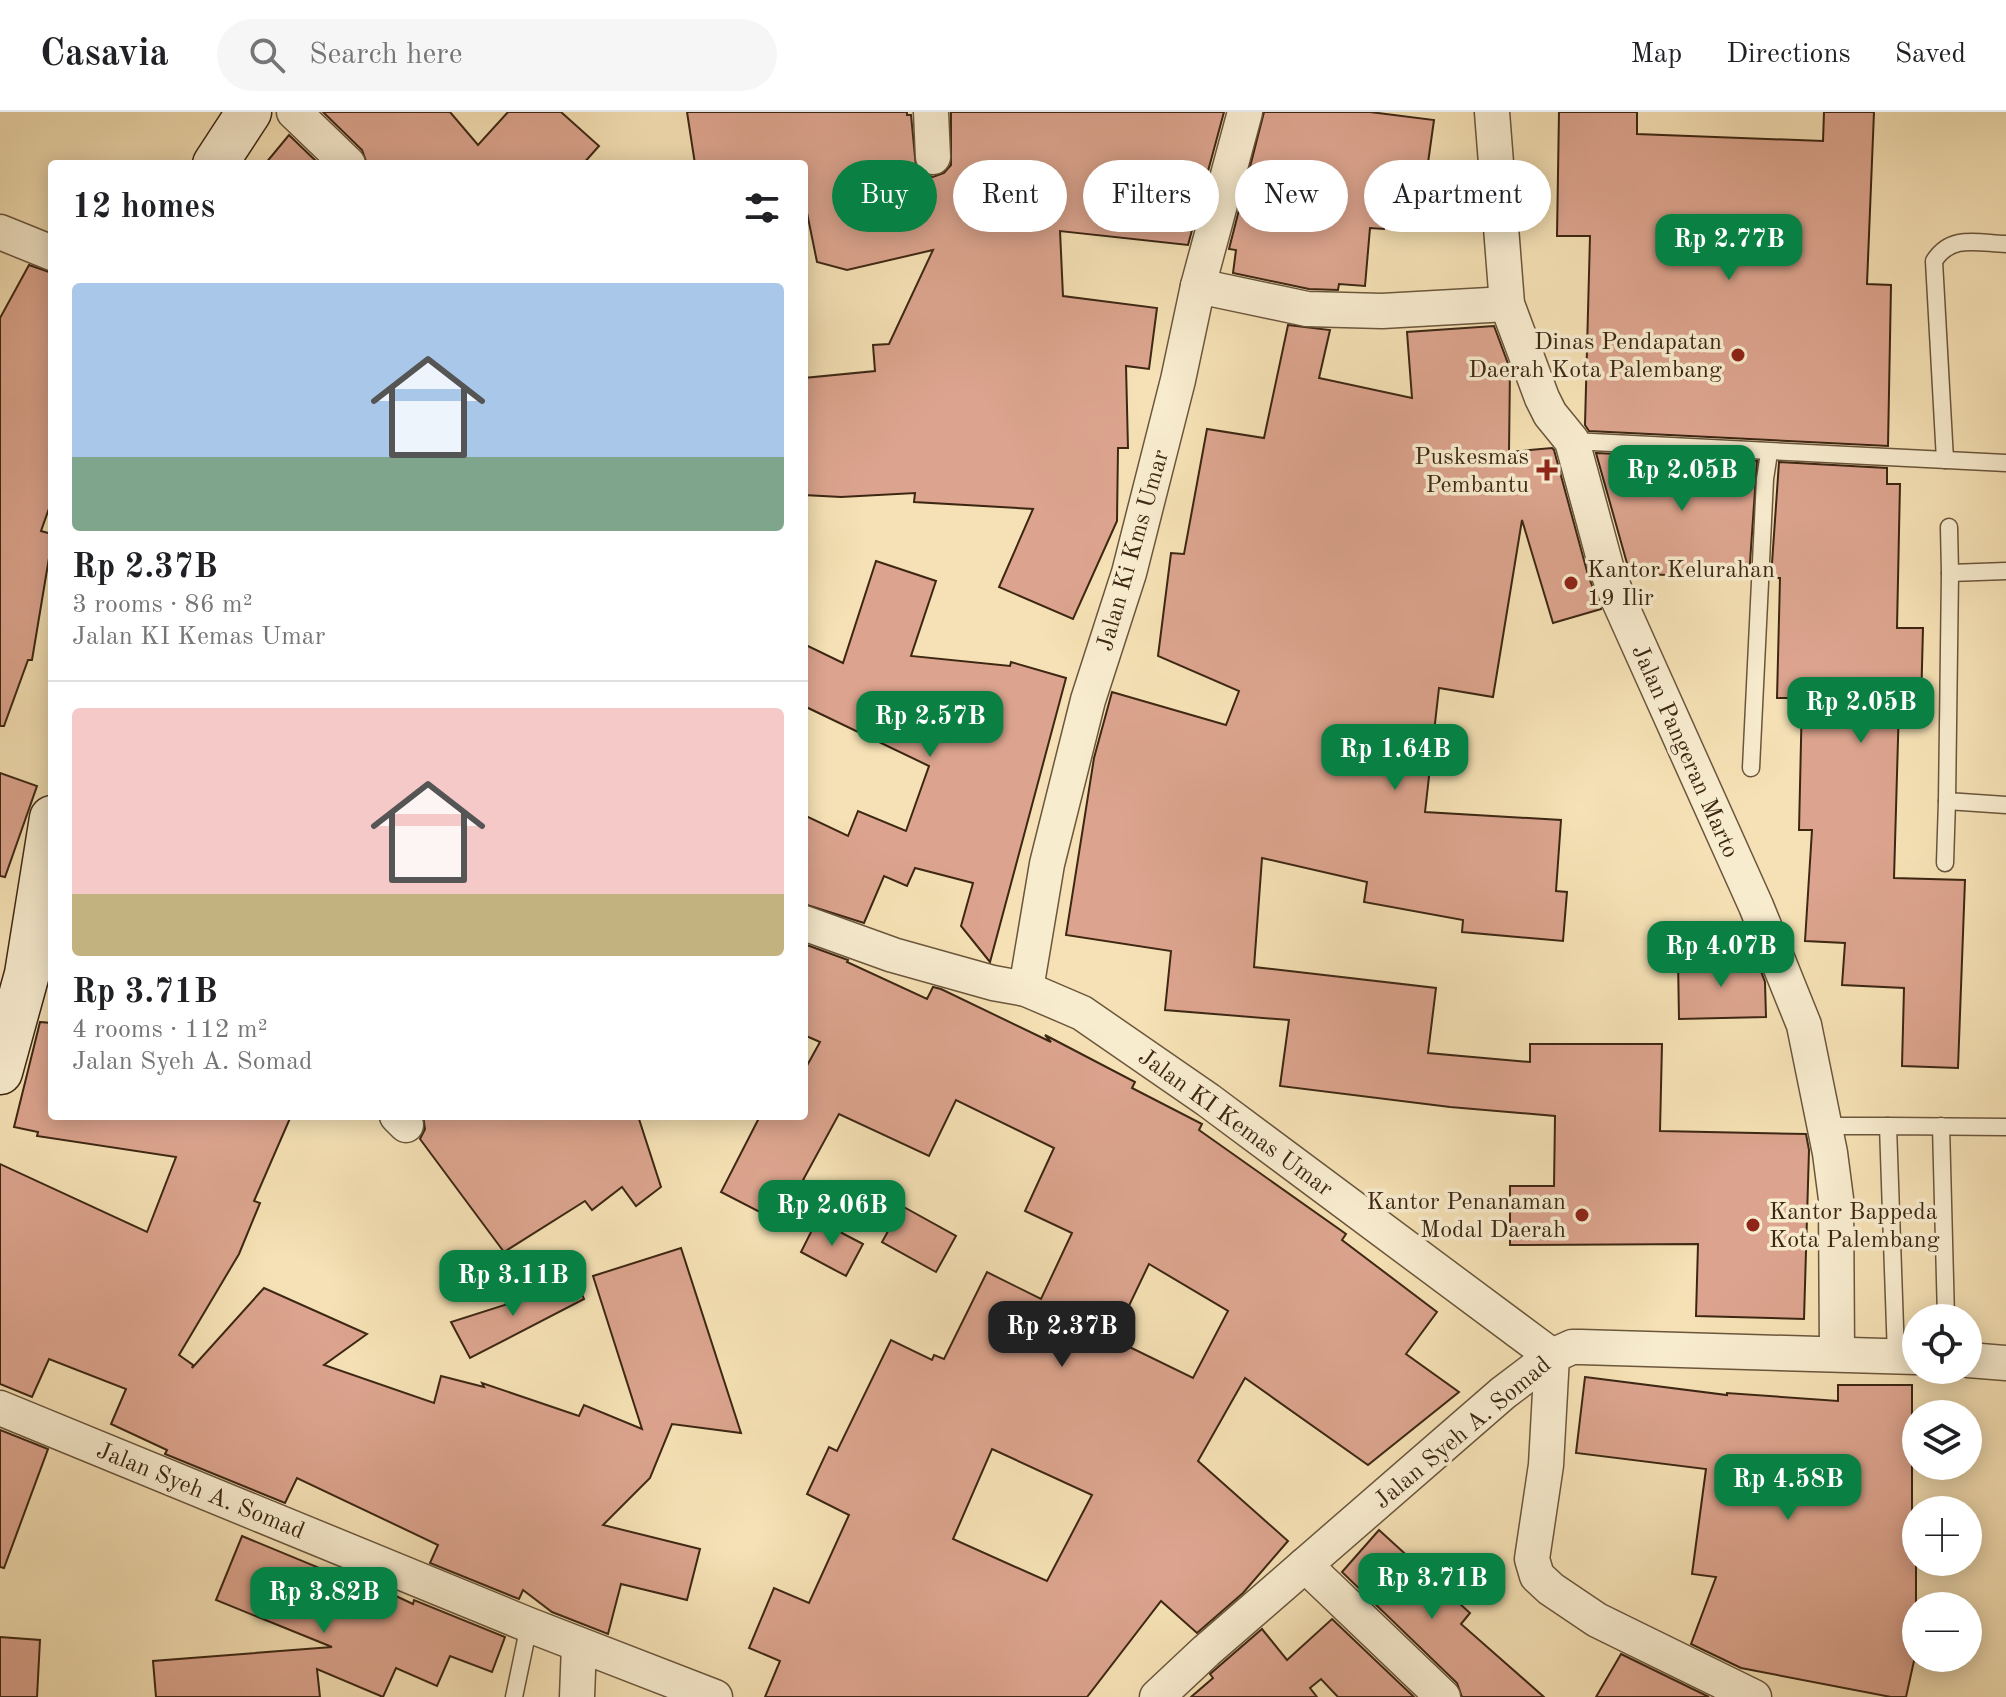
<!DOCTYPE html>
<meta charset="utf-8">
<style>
:root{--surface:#fff;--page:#f6f6f6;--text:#202124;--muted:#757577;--line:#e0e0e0;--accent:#0b8043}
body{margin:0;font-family:"Old Standard TT",serif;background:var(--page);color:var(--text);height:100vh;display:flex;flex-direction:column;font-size:30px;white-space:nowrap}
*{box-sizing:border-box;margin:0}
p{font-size:26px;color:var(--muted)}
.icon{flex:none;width:44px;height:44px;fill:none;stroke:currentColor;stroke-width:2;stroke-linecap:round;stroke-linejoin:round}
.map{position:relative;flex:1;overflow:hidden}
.panel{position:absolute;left:48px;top:48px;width:760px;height:960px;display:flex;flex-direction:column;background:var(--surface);border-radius:8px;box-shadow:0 4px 20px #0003}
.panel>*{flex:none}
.top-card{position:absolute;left:832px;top:48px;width:760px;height:72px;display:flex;gap:16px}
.buttons{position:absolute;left:1902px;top:1192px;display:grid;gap:16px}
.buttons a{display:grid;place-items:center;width:80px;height:80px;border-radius:50%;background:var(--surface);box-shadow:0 4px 20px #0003;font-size:40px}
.price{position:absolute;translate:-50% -68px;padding:0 18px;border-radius:16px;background:var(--accent);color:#fff;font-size:26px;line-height:52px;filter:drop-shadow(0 2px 4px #0008)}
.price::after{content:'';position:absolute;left:50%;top:48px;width:24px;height:18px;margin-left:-12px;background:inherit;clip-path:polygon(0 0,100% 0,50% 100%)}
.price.current{background:#222;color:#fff}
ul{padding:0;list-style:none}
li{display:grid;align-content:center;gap:16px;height:424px;padding:0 24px}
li+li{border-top:2px solid var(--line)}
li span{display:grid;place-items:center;height:248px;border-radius:8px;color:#555}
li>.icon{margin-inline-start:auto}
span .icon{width:144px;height:144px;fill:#fffc;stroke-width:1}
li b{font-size:34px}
h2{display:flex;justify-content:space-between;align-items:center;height:96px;padding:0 24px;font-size:34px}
.chip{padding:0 28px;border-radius:36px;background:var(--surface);box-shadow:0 4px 20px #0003;font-size:28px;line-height:72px}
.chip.current{background:var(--accent);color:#fff}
header{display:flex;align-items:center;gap:48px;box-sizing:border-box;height:112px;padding:0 40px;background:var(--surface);border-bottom:2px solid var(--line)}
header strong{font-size:38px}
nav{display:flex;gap:44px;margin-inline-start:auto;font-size:28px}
.search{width:560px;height:72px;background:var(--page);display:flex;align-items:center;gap:20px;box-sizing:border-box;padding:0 28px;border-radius:44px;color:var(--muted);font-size:30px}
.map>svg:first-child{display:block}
</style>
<header>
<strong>Casavia</strong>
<div class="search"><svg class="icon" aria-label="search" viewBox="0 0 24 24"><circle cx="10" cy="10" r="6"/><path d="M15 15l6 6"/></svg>Search here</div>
<nav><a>Map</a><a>Directions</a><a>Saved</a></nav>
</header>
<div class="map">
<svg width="2006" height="1585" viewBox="0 0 2006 1585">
<rect width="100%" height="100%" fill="#f5e1b5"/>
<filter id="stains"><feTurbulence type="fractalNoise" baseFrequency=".0025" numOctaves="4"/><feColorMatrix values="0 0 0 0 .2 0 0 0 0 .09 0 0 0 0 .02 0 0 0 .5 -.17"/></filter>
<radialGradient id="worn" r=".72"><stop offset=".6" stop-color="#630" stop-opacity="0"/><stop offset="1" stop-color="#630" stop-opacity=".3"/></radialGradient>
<g fill="#dca48e" stroke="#3d2713" stroke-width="2" fill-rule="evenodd">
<path d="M323,0H450L478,33L508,0H561L599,34L583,52H367L362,38Z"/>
<path d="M687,0H907V3H911L916,55L923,62L933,65L944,61L951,53V0H1224L1188,133L1060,119L1063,184L1157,196L1149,257L1126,254L1128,336H1118L1117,409L1073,507L999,475L1033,397L914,390L915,381L841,385L804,383V266L875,259L873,233L889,232L933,138L847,158L817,150L804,86V52H695Z"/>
<path d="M1264,0H1370L1434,8L1427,58L1387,53L1384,117L1370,116L1365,174L1339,172L1338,178L1309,177L1233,161L1236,138L1229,137Z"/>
<path d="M1559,0H1637V22L1823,29L1824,0H1874L1867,172L1891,173L1888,334L1589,319L1585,313L1590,124H1557Z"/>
<path d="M289,23L319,52H265Z"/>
<path d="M29,153L52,161V388L41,419L52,422V428L32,548H28L4,614H0V206Z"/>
<path d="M1288,213L1330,218L1319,266L1412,286L1407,220L1494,214L1510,257L1509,340L1552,336L1554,338L1588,463L1601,497L1553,511L1522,408L1493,585L1439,576L1425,700L1561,708L1556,779L1567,780L1563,829L1462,820L1463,808L1364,790L1367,770L1262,746L1254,855L1436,876L1428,941L1530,950V932H1662L1660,1019L1806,1022L1809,1038L1804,1207L1696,1204L1698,1132L1510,1133V1074H1554L1555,1004L1450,995L1280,974L1289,908L1165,898L1171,839L1066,823L1094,646L1112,580L1226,613L1239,579L1158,544L1171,441L1184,442L1207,317L1264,326Z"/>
<path d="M1596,341L1757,349L1749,465L1630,462Z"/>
<path d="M1779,350L1887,356V372H1900L1897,516H1923L1921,593H1899L1894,766L1965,768L1958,956L1902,954L1904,876L1842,873L1845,831L1805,829L1812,718H1799L1802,586H1777L1780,466H1771Z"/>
<path d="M876,449L936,469L911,544L1010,554L1011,550L1066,566L990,850L961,814L973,771L915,756L907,774L884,764L864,811L804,792V703L848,724L858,699L906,719L929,654L804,594V532L843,551Z"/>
<path d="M0,661L37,674L5,765L0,764Z"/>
<path d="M804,832L848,848L847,850L927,887L933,875L941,877L1051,930L1045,923L1135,970L1132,976L1202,1012L1199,1018L1346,1122L1342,1128L1437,1200L1406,1242L1459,1280L1368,1353L1245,1266L1198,1349L1288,1429L1243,1481L1197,1521L1161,1489L1087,1585H765L780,1549L749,1536L774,1476L809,1491L849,1403L807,1382L829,1335L837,1339L891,1228L932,1248L934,1243L944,1247L987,1160L1041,1187L1072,1121L1025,1099L1054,1036L956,988L929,1044L839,1002L803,1068L813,1073L791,1116L721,1080L760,1004H804V959L820,930L804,923ZM1149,1152L1228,1199L1193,1266L1113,1227ZM992,1337L1092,1383L1047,1469L953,1427Z"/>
<path d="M1756,846L1765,870L1766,905L1679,907L1678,848Z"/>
<path d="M40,910L52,911V1004H291L254,1089L260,1091L239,1142L179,1243L193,1253L192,1256L264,1176L367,1222L324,1253L434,1291L441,1264L484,1275L482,1271L579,1304L584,1293L642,1317L593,1164L681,1136L741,1321L672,1312L650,1366L603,1413L700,1437L687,1488L621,1472L608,1522L552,1500L523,1478L519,1487L430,1451L438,1433L297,1366L285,1391L165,1342L167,1338L111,1312L126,1277L49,1247L32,1285L0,1272V1052L147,1120L176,1045L37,1024L38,1020L14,1015Z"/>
<path d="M423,1004H638L661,1075L636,1094L622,1075L592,1098L585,1089L504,1140L420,1027L425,1017Z"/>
<path d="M902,1094L956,1124L936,1160L882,1130Z"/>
<path d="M817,1108L863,1132L846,1164L801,1140Z"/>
<path d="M577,1170L584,1187L470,1246L451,1210Z"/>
<path d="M1585,1265L1727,1283V1281L1838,1289V1273H1912V1404L1916,1403V1540L1906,1585H1891L1741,1556L1691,1532L1716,1465L1692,1462L1706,1357L1576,1341Z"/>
<path d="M0,1318L48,1337L4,1456L0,1455Z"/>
<path d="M1379,1418L1470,1501L1461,1512L1544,1585H1462L1457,1571L1342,1460Z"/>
<path d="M242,1424L382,1482L383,1478L413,1492L414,1488L505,1525L492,1560L450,1544L437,1574L396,1556L383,1585L317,1557L320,1585H156L153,1549L332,1535L216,1488Z"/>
<path d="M1332,1507L1414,1585H1338L1321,1567L1310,1576L1317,1585H1191L1213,1566L1210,1562L1262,1517L1287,1548Z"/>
<path d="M0,1525L40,1528L37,1585H0Z"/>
<path d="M1621,1542L1709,1585H1596Z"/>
</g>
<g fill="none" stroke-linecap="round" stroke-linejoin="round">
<g stroke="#6b563c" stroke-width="19">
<g id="lane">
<path d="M1572,329L2006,351"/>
<path d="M1945,348L1934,149C1951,122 1977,131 2006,132"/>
<path d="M1949,415L1950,461"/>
<path d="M2006,459L1950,461L1947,689L2006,693"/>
<path d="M1751,656L1765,367L1769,341"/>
<path d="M1945,751L1947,689"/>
<path d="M1825,1014H1888"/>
<path d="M1941,1014L1946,1206"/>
<path d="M1896,1244L1888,1014L2006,1015"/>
<path d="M514,1585L529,1513"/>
</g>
</g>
<g stroke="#6b563c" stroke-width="37">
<g id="street">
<path d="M294,0L348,52"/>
<path d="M931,0L933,45"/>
<path d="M1492,0L1507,192L1542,286L1550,302L1572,329L1607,458L1619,489L1756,794L1804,913L1830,1041L1836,1087L1837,1241"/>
<path d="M0,120L52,141"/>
<path d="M1198,174L1307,197L1382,199L1507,192"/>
<path d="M804,811L893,843L993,871L1026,877L1082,901L1208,988L1552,1244"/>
<path d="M1026,877L1047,752L1088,588L1129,461L1178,268L1198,174L1245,0"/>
<path d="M397,1004L406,1013"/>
<path d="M1552,1244L1546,1353L1532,1447L1537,1464L1551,1477L1597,1508L1754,1585"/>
<path d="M1968,1248L2006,1251"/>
<path d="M0,1296L529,1513L715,1585"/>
<path d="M1305,1453L1443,1585"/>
<path d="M577,1585L579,1533"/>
<path d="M1157,1585L1206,1539L1503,1281L1552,1244L1572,1235H1581L1916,1245"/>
</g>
</g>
<g stroke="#3d2713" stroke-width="47">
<g id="secondary">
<path d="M215,52L249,0"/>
<path d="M0,960L27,862L52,706"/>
</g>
</g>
<use href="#lane" stroke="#f8eccf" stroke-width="16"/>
<use href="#street" stroke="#f8eccf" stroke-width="34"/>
<use href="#secondary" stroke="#f8eccf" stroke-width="44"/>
</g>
<g fill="#8f2418" stroke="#f8eccf" stroke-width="3">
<circle cx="1738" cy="243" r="8"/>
<path d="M1543 346h8v8h8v8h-8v8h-8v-8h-8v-8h8z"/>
<circle cx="1571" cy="471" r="8"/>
<circle cx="1582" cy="1103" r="8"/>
<circle cx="1753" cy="1113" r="8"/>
</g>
<g text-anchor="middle" stroke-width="7" stroke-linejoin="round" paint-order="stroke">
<g font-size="24" fill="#3d2713" stroke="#f8eccf" text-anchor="end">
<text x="1722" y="237">Dinas Pendapatan<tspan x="1722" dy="28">Daerah Kota Palembang</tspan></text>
<text x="1529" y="352">Puskesmas<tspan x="1529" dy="28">Pembantu</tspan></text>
<text x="1587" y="465" text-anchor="start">Kantor Kelurahan<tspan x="1587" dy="28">19 Ilir</tspan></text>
<text x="1566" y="1097">Kantor Penanaman<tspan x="1566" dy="28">Modal Daerah</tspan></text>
<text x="1769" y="1107" text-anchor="start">Kantor Bappeda<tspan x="1769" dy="28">Kota Palembang</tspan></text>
</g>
<g font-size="24" fill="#3d2713" stroke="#f8eccf">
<text transform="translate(1132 438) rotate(-74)" y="8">Jalan Ki Kms Umar</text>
<text transform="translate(1686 639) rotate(66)" y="8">Jalan Pangeran Marto</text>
<text transform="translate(1236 1010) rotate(36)" y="8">Jalan KI Kemas Umar</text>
<text transform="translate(1462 1320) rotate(-40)" y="8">Jalan Syeh A. Somad</text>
<text transform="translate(201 1378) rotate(22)" y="8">Jalan Syeh A. Somad</text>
</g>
</g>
<rect width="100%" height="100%" filter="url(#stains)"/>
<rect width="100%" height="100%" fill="url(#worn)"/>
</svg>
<div class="buttons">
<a><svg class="icon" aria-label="locate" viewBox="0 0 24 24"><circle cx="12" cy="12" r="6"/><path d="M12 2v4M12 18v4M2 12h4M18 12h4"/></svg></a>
<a><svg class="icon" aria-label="layers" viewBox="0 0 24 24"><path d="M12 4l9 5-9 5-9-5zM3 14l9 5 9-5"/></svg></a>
<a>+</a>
<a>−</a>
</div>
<b class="price" style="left:1729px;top:170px">Rp 2.77B</b>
<b class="price" style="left:1682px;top:401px">Rp 2.05B</b>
<b class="price" style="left:1861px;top:633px">Rp 2.05B</b>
<b class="price" style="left:930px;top:647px">Rp 2.57B</b>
<b class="price" style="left:1395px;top:680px">Rp 1.64B</b>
<b class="price" style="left:1721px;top:877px">Rp 4.07B</b>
<b class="price" style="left:832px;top:1136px">Rp 2.06B</b>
<b class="price" style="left:513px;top:1206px">Rp 3.11B</b>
<b class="price current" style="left:1062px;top:1257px">Rp 2.37B</b>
<b class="price" style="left:1788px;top:1410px">Rp 4.58B</b>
<b class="price" style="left:1432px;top:1509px">Rp 3.71B</b>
<b class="price" style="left:324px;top:1523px">Rp 3.82B</b>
<div class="top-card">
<a class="chip current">Buy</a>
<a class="chip">Rent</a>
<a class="chip">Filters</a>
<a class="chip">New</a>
<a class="chip">Apartment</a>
</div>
<section class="panel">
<h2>12 homes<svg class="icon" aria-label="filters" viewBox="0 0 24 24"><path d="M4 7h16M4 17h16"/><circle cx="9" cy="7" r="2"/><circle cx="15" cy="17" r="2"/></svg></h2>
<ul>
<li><span style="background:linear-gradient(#a9c7e8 70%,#7fa58c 0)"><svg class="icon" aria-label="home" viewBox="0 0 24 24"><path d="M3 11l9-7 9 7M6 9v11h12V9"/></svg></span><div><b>Rp 2.37B</b><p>3 rooms · 86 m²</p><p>Jalan KI Kemas Umar</p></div></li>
<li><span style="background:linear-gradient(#f6c9c9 75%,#c2b280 0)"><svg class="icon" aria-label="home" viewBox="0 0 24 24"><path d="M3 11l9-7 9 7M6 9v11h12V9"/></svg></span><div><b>Rp 3.71B</b><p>4 rooms · 112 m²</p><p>Jalan Syeh A. Somad</p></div></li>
</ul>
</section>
</div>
